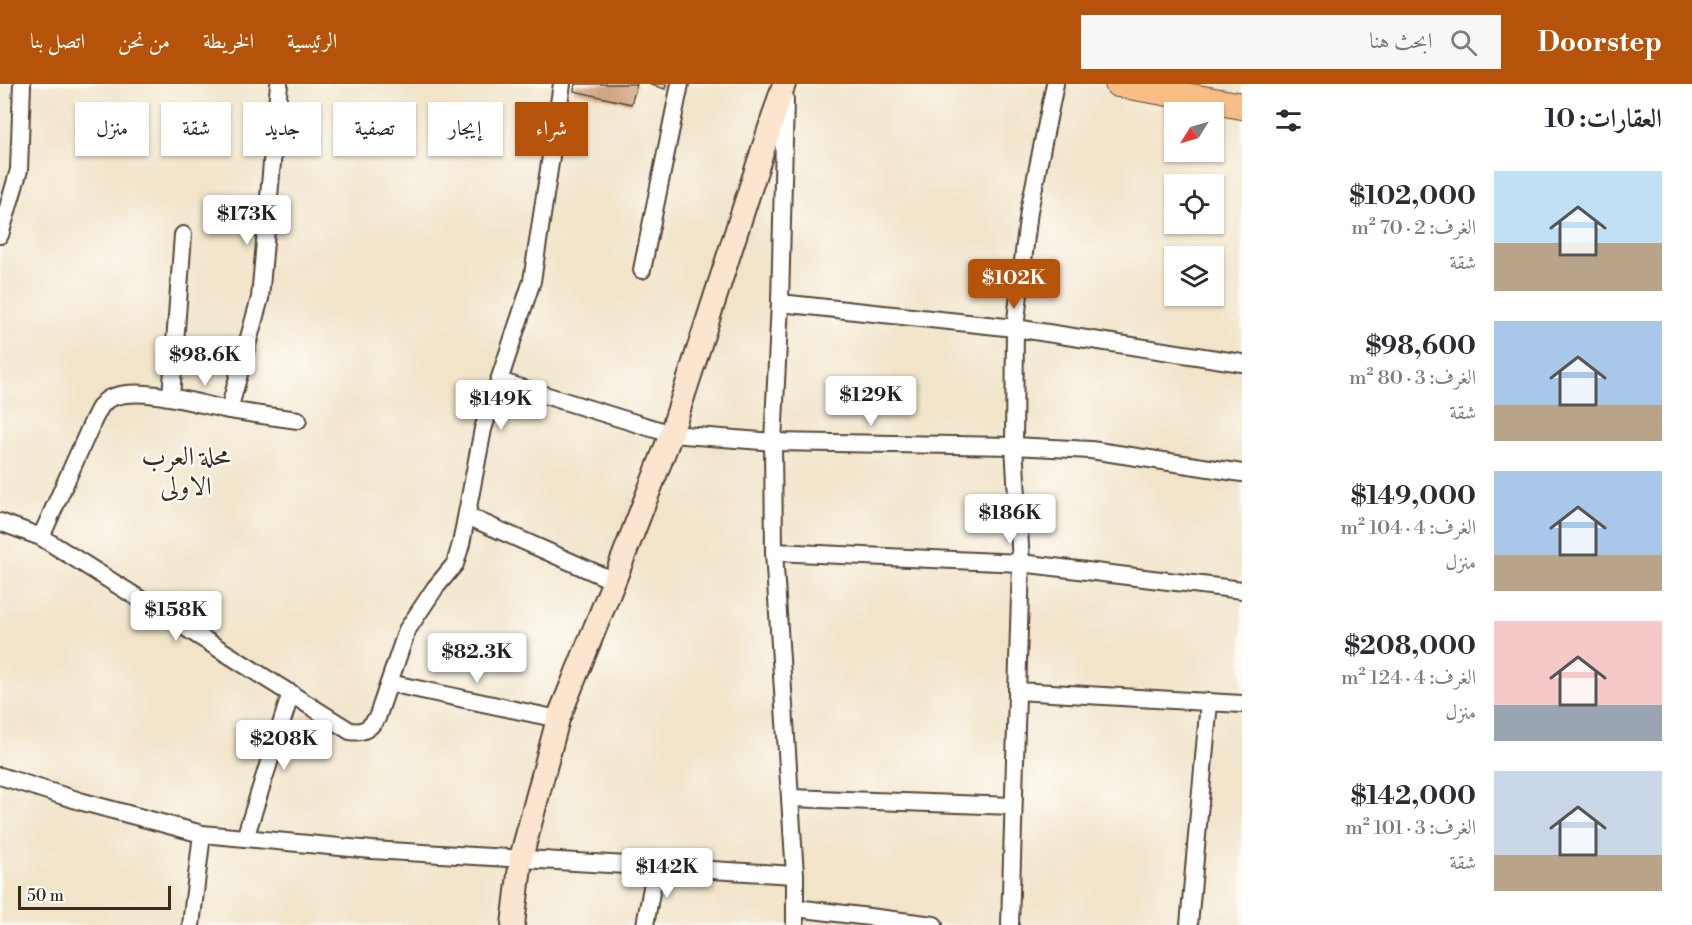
<!DOCTYPE html>
<html lang="ar">
<meta charset="utf-8">
<style>
:root{--surface:#fff;--page:#f7f7f7;--text:#2b2b33;--muted:#7c7c81;--accent:#b45309}
body{margin:0;font-family:"Libre Bodoni",Amiri,serif;background:var(--page);color:var(--text);direction:rtl;height:100vh;display:flex;flex-direction:column;font-size:22px;white-space:nowrap}
*{box-sizing:border-box;margin:0}
p{font-size:20px;color:var(--muted)}
.icon{flex:none;width:33px;height:33px;fill:none;stroke:currentColor;stroke-width:2;stroke-linecap:round;stroke-linejoin:round}
.map{position:relative;flex:1;overflow:hidden;direction:ltr}
.drawer{display:flex;flex-direction:column;background:var(--surface);width:450px}
.drawer>*{flex:none}
.guide{position:absolute;left:18px;top:18px;width:570px;height:54px;direction:rtl;display:flex;gap:12px}
.needle{width:39px;rotate:233deg}
.fabs{position:absolute;left:1164px;top:18px;display:grid;gap:12px}
.fabs a{display:grid;place-items:center;width:60px;height:60px;border-radius:0px;background:var(--surface);box-shadow:0 2px 4px #0004;font-size:30px}
.scale{position:absolute;left:18px;bottom:15px;width:153px;box-sizing:border-box;padding-left:6px;border:3px solid #3b2a1e;border-top:0;font-size:16px;line-height:21px;white-space:nowrap;color:#3b2a1e;-webkit-text-stroke:4px #fdfcf7;paint-order:stroke}
.price{position:absolute;translate:-50% -51px;padding:0 14px;border-radius:6px;background:#fff;color:#222;font-size:20px;line-height:39px;filter:drop-shadow(0 2px 3px #0008)}
.price::after{content:'';position:absolute;left:50%;top:36px;width:18px;height:14px;margin-left:-9px;background:inherit;clip-path:polygon(0 0,100% 0,50% 100%)}
.price.current{background:var(--accent);color:#fff}
ul{padding:0;list-style:none}
li{display:flex;align-items:center;gap:18px;height:150px;padding:0 30px}
li span{display:grid;place-items:center;flex:none;width:168px;height:120px;border-radius:0px;color:#555}
li>.icon{margin-inline-start:auto}
span .icon{width:72px;height:72px;fill:#fffc;stroke-width:1}
li b{font-size:26px}
h2{display:flex;justify-content:space-between;align-items:center;height:72px;padding:0 30px;font-size:26px}
.tag{padding:0 21px;border-radius:0px;background:var(--surface);box-shadow:0 2px 4px #0004;font-size:21px;line-height:54px}
.tag.current{background:var(--accent);color:#fff}
header{display:flex;align-items:center;gap:36px;box-sizing:border-box;height:84px;padding:0 30px;background:var(--accent);color:#fff}
header strong{font-size:28px}
nav{display:flex;gap:33px;margin-inline-start:auto;font-size:21px}
.search{width:420px;height:54px;background:var(--page);display:flex;align-items:center;gap:15px;box-sizing:border-box;padding:0 21px;border-radius:0px;color:var(--muted);font-size:22px}
main{display:flex;flex:1;min-height:0}
.map>svg:first-child{display:block}
</style>
<header>
<strong>Doorstep</strong>
<div class="search"><svg class="icon" aria-label="search" viewBox="0 0 24 24"><circle cx="10" cy="10" r="6"/><path d="M15 15l6 6"/></svg>ابحث هنا</div>
<nav><a>الرئيسية</a><a>الخريطة</a><a>من نحن</a><a>اتصل بنا</a></nav>
</header>
<main>
<section class="drawer">
<h2>العقارات: 10<svg class="icon" aria-label="filters" viewBox="0 0 24 24"><path d="M4 7h16M4 17h16"/><circle cx="9" cy="7" r="2"/><circle cx="15" cy="17" r="2"/></svg></h2>
<ul>
<li><span style="background:linear-gradient(#bfe0f5 60%,#b9a48a 0)"><svg class="icon" aria-label="home" viewBox="0 0 24 24"><path d="M3 11l9-7 9 7M6 9v11h12V9"/></svg></span><div><b>$102,000</b><p>الغرف: 2 · 70 m²</p><p>شقة</p></div></li>
<li><span style="background:linear-gradient(#a9c7e8 70%,#b9a48a 0)"><svg class="icon" aria-label="home" viewBox="0 0 24 24"><path d="M3 11l9-7 9 7M6 9v11h12V9"/></svg></span><div><b>$98,600</b><p>الغرف: 3 · 80 m²</p><p>شقة</p></div></li>
<li><span style="background:linear-gradient(#a9c7e8 70%,#b9a48a 0)"><svg class="icon" aria-label="home" viewBox="0 0 24 24"><path d="M3 11l9-7 9 7M6 9v11h12V9"/></svg></span><div><b>$149,000</b><p>الغرف: 4 · 104 m²</p><p>منزل</p></div></li>
<li><span style="background:linear-gradient(#f6c9c9 70%,#9aa5b1 0)"><svg class="icon" aria-label="home" viewBox="0 0 24 24"><path d="M3 11l9-7 9 7M6 9v11h12V9"/></svg></span><div><b>$208,000</b><p>الغرف: 4 · 124 m²</p><p>منزل</p></div></li>
<li><span style="background:linear-gradient(#c9d6e8 70%,#b9a48a 0)"><svg class="icon" aria-label="home" viewBox="0 0 24 24"><path d="M3 11l9-7 9 7M6 9v11h12V9"/></svg></span><div><b>$142,000</b><p>الغرف: 3 · 101 m²</p><p>شقة</p></div></li>
</ul>
</section>
<div class="map">
<svg width="1242" height="841" viewBox="0 0 1242 841">
<rect width="100%" height="100%" fill="#fdfcf7"/>
<filter id="ink" filterUnits="userSpaceOnUse"><feTurbulence type="fractalNoise" baseFrequency=".0167" numOctaves="2"/><feDisplacementMap in="SourceGraphic" scale="12" xChannelSelector="R" yChannelSelector="G"/><feConvolveMatrix kernelMatrix="1 2 1 2 8 2 1 2 1" color-interpolation-filters="sRGB"/></filter>
<filter id="wash" filterUnits="userSpaceOnUse"><feTurbulence type="fractalNoise" baseFrequency=".008" numOctaves="4" result="noise"/><feDisplacementMap in="SourceGraphic" scale="24" xChannelSelector="R" yChannelSelector="G"/><feGaussianBlur stdDeviation="1.35" result="paint"/><feColorMatrix in="noise" values="0 0 0 0 0 0 0 0 0 0 0 0 0 0 0 0 0 1.4 0 .05"/><feComposite in="paint" operator="in"/></filter>
<g filter="url(#wash)">
<rect width="100%" height="100%" fill="#f1e4c9"/>
<g id="blocks">
<g fill="#ca9d78">
<path d="M575,0H637L631,20L574,7Z"/>
<path d="M649,0H666L665,5Z"/>
</g>
</g>
</g>
<g filter="url(#ink)">
<use href="#blocks" fill-opacity="0" stroke="#564638" stroke-width="1.5"/>
<g fill="none" stroke-linecap="round" stroke-linejoin="round">
<g stroke="#564638" stroke-width="20">
<g id="street">
<path d="M785,15L780,219L773,358L774,468L795,791V841"/>
<path d="M0,151L19,86L22,0"/>
<path d="M642,186L680,0"/>
<path d="M780,219L1015,244L1242,279"/>
<path d="M499,297L671,350L773,358L1014,362L1091,366L1242,389"/>
<path d="M171,313L183,151"/>
<path d="M229,326L260,214L279,0"/>
<path d="M467,432L614,497"/>
<path d="M0,438L41,453L350,647C363,649 369,645 377,634L407,546L435,504L455,480L461,460L483,345L532,197L562,0"/>
<path d="M41,453L93,337C98,327 102,316 113,313C143,302 198,320 229,326C252,330 275,333 298,336"/>
<path d="M774,468L1021,479L1242,506"/>
<path d="M389,599L558,635"/>
<path d="M1017,607L1242,620"/>
<path d="M0,692L83,718L202,750L372,766L795,791"/>
<path d="M790,714L1013,722"/>
<path d="M245,754L291,609"/>
<path d="M796,824L934,841"/>
<path d="M191,841L202,750"/>
<path d="M645,841L656,782"/>
<path d="M1010,841L1021,479L1014,362L1015,244L1029,127L1055,0"/>
<path d="M1189,841L1209,618"/>
</g>
</g>
<g stroke="#564638" stroke-width="26">
<path id="secondary" d="M513,841L521,774L558,635L614,497L671,350L784,0"/>
</g>
<g stroke="#564638" stroke-width="28">
<path id="primary" d="M1118,0L1242,22"/>
</g>
<use href="#street" stroke="#fff" stroke-width="16"/>
<use href="#secondary" stroke="#fbe5cf" stroke-width="22"/>
<use href="#primary" stroke="#f6be86" stroke-width="26"/>
</g>
</g>
<g text-anchor="middle" stroke-width="4.5" stroke-linejoin="round" paint-order="stroke">
<g font-size="26" fill="#3b2a1e" stroke="#fdfcf7">
<text x="186" y="381">محلة العرب<tspan x="186" dy="30">الاولى</tspan></text>
</g>
</g>
</svg>
<div class="fabs">
<a><svg class="needle" viewBox="-14 -14 28 28"><path d="M0-13l5 13h-10z" fill="#e53935"/><path d="M0 13l5-13h-10z" fill="#7c7c81"/></svg></a>
<a><svg class="icon" aria-label="locate" viewBox="0 0 24 24"><circle cx="12" cy="12" r="6"/><path d="M12 2v4M12 18v4M2 12h4M18 12h4"/></svg></a>
<a><svg class="icon" aria-label="layers" viewBox="0 0 24 24"><path d="M12 4l9 5-9 5-9-5zM3 14l9 5 9-5"/></svg></a>
</div>
<div class="scale">50 m</div>
<b class="price" style="left:247px;top:162px">$173K</b>
<b class="price current" style="left:1014px;top:226px">$102K</b>
<b class="price" style="left:205px;top:303px">$98.6K</b>
<b class="price" style="left:871px;top:343px">$129K</b>
<b class="price" style="left:501px;top:347px">$149K</b>
<b class="price" style="left:1010px;top:461px">$186K</b>
<b class="price" style="left:176px;top:558px">$158K</b>
<b class="price" style="left:477px;top:600px">$82.3K</b>
<b class="price" style="left:284px;top:687px">$208K</b>
<b class="price" style="left:667px;top:815px">$142K</b>
<div class="guide">
<a class="tag current">شراء</a>
<a class="tag">إيجار</a>
<a class="tag">تصفية</a>
<a class="tag">جديد</a>
<a class="tag">شقة</a>
<a class="tag">منزل</a>
</div>
</div>
</main>
